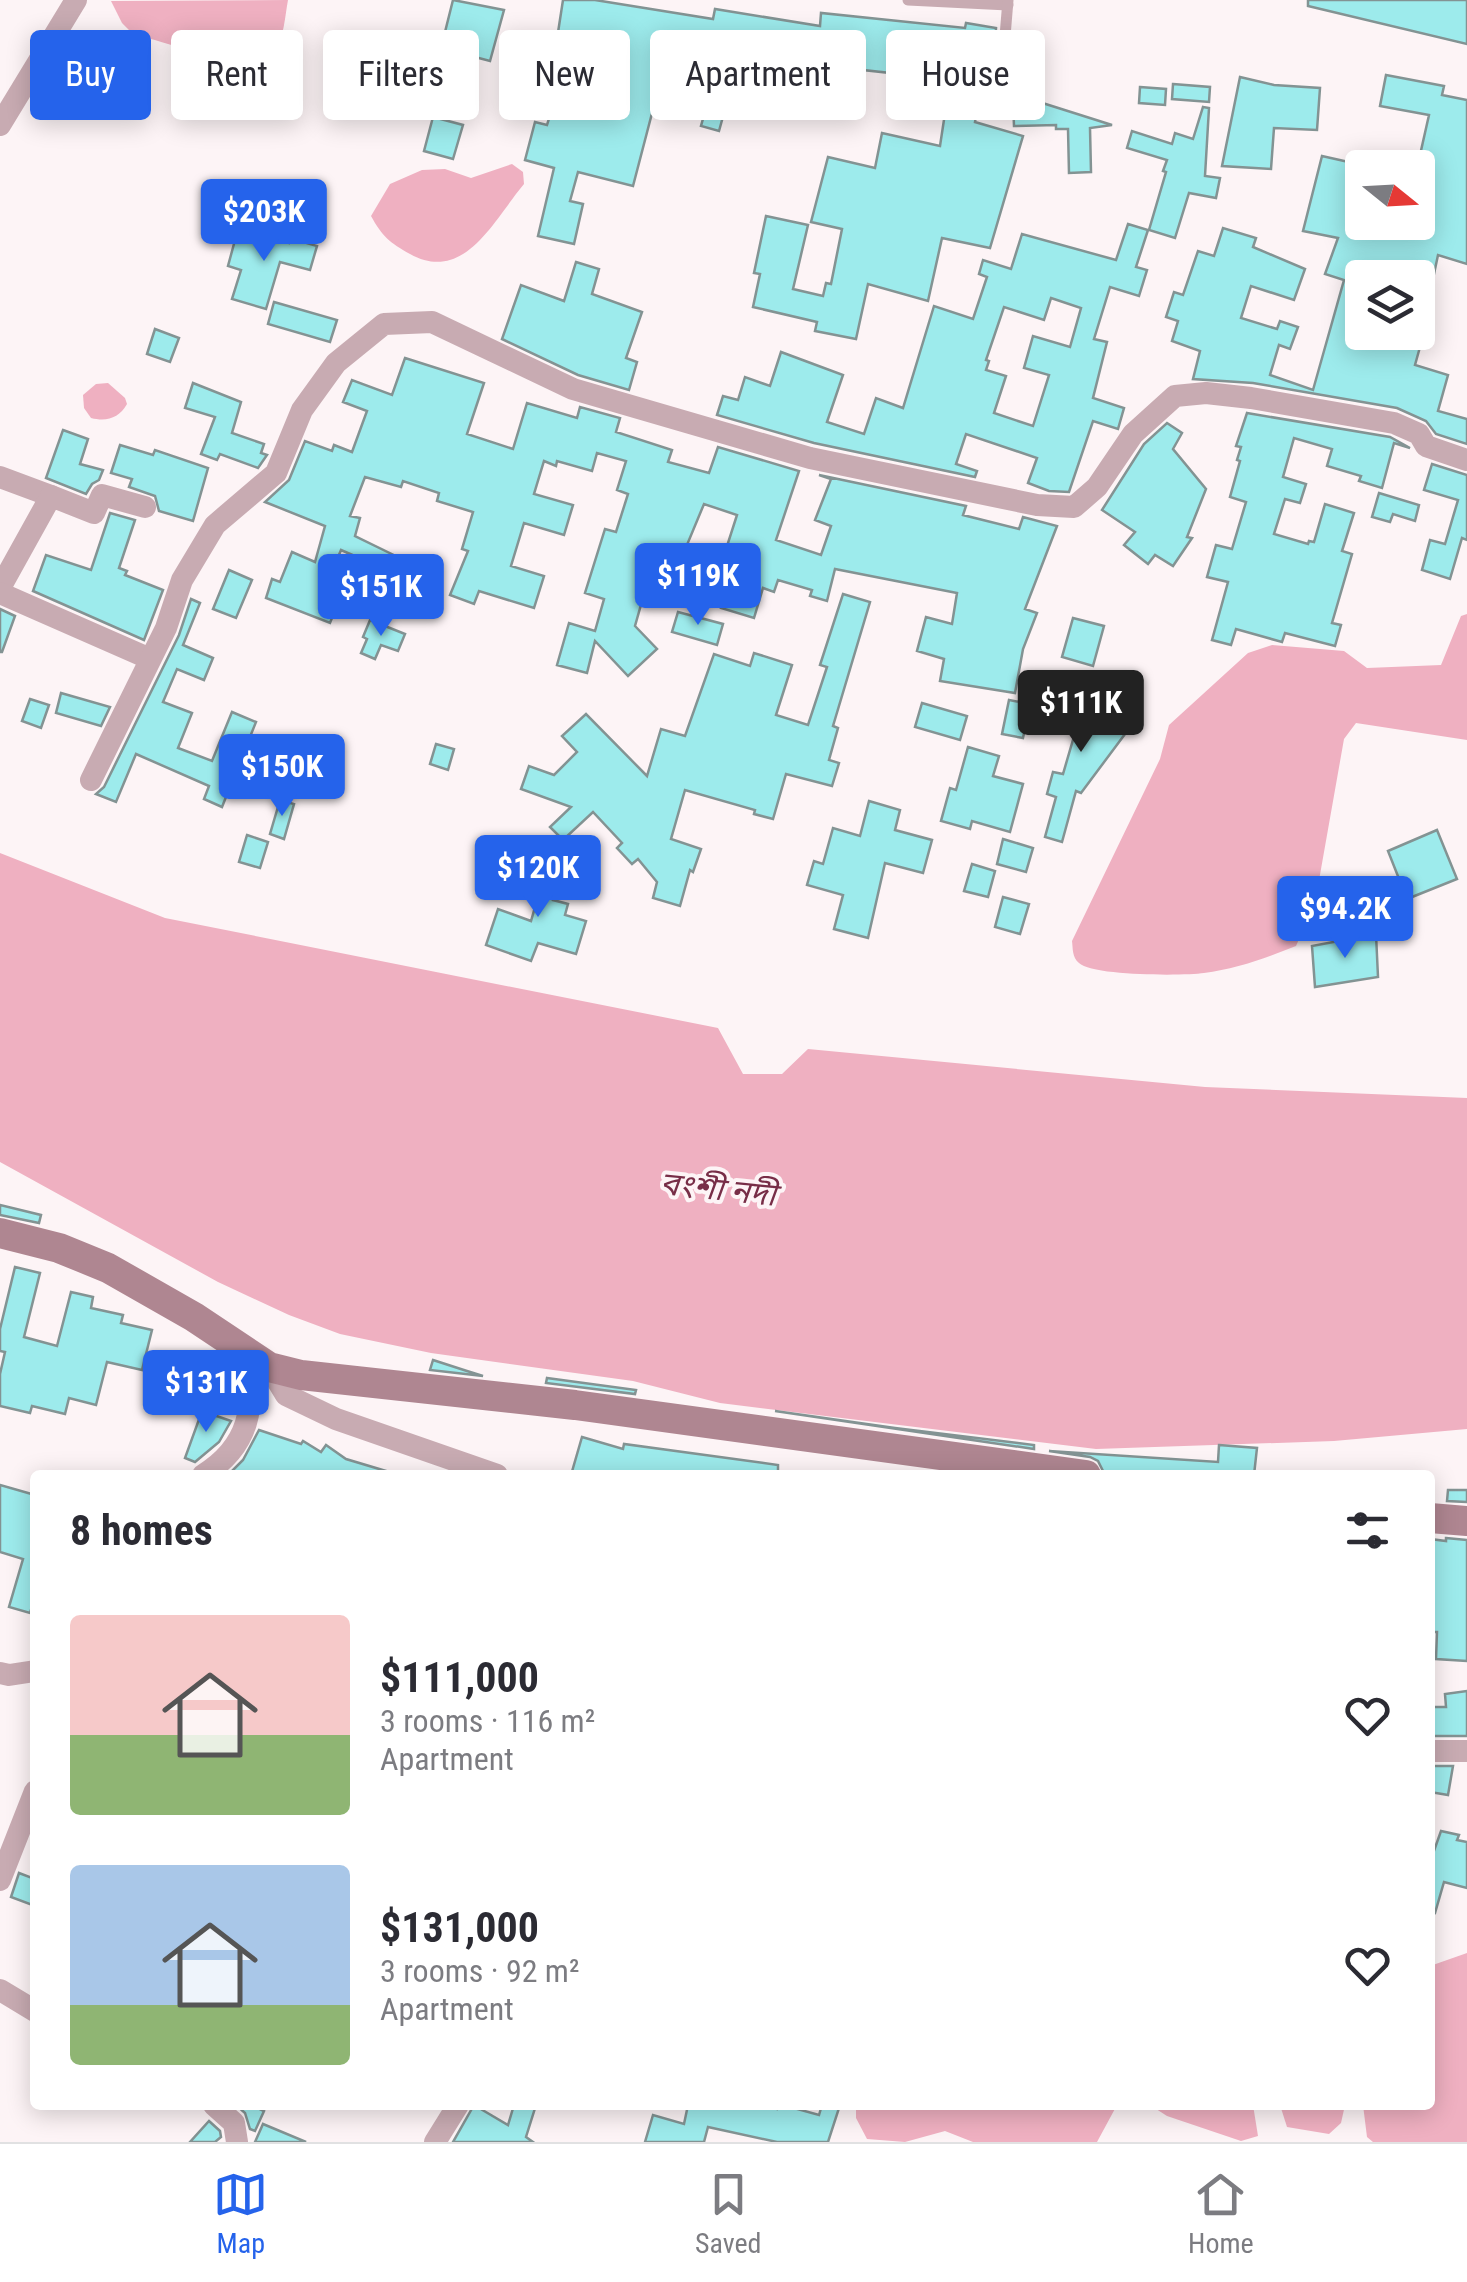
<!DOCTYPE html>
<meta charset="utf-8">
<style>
:root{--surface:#fff;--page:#f2f2f3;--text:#2b2b33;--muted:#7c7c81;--line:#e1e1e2;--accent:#2563eb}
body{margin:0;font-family:"Roboto Condensed","Noto Sans Bengali",sans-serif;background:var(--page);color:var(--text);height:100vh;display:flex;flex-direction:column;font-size:38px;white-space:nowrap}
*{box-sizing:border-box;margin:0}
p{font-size:32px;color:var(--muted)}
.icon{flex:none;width:55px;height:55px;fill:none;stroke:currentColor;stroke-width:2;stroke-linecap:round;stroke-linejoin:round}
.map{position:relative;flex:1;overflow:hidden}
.panel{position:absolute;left:30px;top:1470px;width:1405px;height:640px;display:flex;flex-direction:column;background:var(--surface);border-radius:10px;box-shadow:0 5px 25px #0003}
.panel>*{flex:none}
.hud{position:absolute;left:30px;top:30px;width:1408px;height:90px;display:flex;gap:20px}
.needle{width:65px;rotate:108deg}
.tools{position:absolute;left:1345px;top:150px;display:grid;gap:20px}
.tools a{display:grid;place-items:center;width:90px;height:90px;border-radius:10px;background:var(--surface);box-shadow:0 5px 25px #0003;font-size:50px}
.price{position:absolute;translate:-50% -85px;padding:0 22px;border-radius:10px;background:var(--accent);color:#fff;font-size:32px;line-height:65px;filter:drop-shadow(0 2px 5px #0008)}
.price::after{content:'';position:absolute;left:50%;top:60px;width:30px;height:22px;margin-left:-15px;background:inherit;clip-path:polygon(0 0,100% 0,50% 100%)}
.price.active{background:#222;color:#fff}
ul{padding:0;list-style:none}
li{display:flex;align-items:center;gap:30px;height:250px;padding:0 40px}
li span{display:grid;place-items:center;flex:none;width:280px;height:200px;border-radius:10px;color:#555}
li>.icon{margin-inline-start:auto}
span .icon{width:120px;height:120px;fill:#fffc;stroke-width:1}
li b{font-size:42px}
h2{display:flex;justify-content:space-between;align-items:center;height:120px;padding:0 40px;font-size:42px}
.tag{padding:0 35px;border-radius:10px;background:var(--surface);box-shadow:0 5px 25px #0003;font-size:35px;line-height:90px}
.tag.active{background:var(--accent);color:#fff}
.tab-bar{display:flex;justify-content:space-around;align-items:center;height:140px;border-top:2px solid var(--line);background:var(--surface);font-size:28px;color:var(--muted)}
.tab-bar a{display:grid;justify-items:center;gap:5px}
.tab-bar .active{color:var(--accent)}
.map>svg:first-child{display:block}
</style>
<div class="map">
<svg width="1467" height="2142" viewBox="0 0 1467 2142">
<rect width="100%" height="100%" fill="#fdf4f6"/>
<g fill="#efb0c1">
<path d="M288,0C285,16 284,39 274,53C259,76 159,40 133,34L122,23L111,1Z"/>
<path d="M512,164L523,172L524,184C493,221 464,284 410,254C390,243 382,236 371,216L390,184L422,170L445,169L471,178Z"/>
<path d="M108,383L125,398L127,404C119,418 107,422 91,418L84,408L83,395L96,384Z"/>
<path d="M1467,614V740L1356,723L1344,739L1315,903L1296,946C1266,958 1236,969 1204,973C1184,976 1092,976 1079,963C1072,957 1073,949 1072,941L1160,759L1169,725L1248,653L1272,645L1344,651L1367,668L1441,665L1461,616Z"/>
<path d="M0,853L165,918L718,1028L743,1074H782L808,1049L1205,1087L1467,1098V1429L1334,1441L1096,1449L720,1403L633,1381L431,1353L340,1334L289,1315L218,1282L0,1162Z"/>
<path d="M1467,1953V2142H1373L1367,2137L1363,2105H1430V1966Z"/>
<path d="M856,2105H1117L1097,2142H973L945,2131L905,2142L867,2139L856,2118Z"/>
<path d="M1150,2105H1253L1258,2136L1241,2141L1167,2116Z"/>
<path d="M1280,2105H1345L1341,2123L1329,2134L1287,2127Z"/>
</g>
<g fill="#9debec" stroke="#839393" stroke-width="2.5" fill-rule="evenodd">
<path d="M453,0L504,10L490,61L441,48Z"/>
<path d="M563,0H595L713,19L715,9L820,26L821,13L965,28L966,23L996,28L994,57L958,51L955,80L789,62L786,86L734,77L719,131L701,126L713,83L662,75L633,186L578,172L570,201L583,204L574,244L538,236L554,168L525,160L535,122L547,125L559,87L538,79L545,62L553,65Z"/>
<path d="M1308,0H1467V44L1308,6Z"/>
<path d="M411,62L434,69L428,92L405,86Z"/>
<path d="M1386,75L1444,86L1442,95L1467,100V264L1438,255L1434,274L1377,263L1374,275L1362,273V332H1415L1412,345L1420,347L1415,365L1448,375L1438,411L1467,419V444L1436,434L1426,421L1397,408L1253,383L1193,379L1200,351L1172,341L1178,321L1166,317L1174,292L1183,295L1198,251L1214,256L1223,228L1256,238L1253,247L1305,269L1294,300L1251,286L1241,318L1277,329L1280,321L1298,327L1290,349L1279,345L1270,375L1313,390L1344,280L1325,274L1338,238L1303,231L1322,156L1362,165V183L1354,222H1418V164L1429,115L1380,106Z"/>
<path d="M1240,77L1274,85L1320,88L1317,130L1274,128L1271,169L1222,166Z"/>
<path d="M1173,84L1210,87L1209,102L1172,99Z"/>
<path d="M949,87L980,92L975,122L1023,136L990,248L942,238L928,301L868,284L856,339L815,331L817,322L753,307L760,274L754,273L766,216L808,225L793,289L823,296L826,283L831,284L842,229L811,222L828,157L875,168L882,133L940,146Z"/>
<path d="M1140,87L1166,89L1165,105L1139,103Z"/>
<path d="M1033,100L1112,125L1090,128L1091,172L1069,173L1068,129H1056V125L1014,126L1013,101Z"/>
<path d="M1203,107L1209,108L1205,176L1220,178L1216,198L1189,193L1175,238L1149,230L1166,172L1163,171L1167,160L1127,148L1132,131L1172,144L1175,133L1193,139Z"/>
<path d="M433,117L463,125L453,159L424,151Z"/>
<path d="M1128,224L1148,230L1136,267L1147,270L1139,296L1110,287L1094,339L1107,342L1093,398L1124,408L1118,429L1093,421L1069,492L1049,491L1028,483L1037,458L966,434L956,464L977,471L975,477L814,443L717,415L723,396L738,400L745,377L770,386L781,352L843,375L827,422L864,434L876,398L903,408L934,306L973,319L987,277L979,274L983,260L1011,269L1022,234L1116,260ZM1051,298L1081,308L1070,347L1033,336L1024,368L1049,375L1033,426L994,413L1006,376L986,370L989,361L986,360L1004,307L1044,320Z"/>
<path d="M238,229L289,243L290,238L317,246L310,270L280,262L266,309L232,299L241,270L228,266Z"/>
<path d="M576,262L599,269L592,294L642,312L626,358L637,362L629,390L578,375L502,339L521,285L564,301Z"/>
<path d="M274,302L337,320L330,342L268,324Z"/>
<path d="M155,329L179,338L170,362L147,354Z"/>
<path d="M405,358L484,383L467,434L513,449L527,403L577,418L580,407L620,418L616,432L672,450L668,462L709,473L718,447L799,471L776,540L821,555L831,526L815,520L831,479L819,475L966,506L963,515L1019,529L1023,517L1057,526L1025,609L1037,613L1023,649L1015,693L940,681L944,659L917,651L926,617L952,624L957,593L835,569L827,601L810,596L812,590L778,580L774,592L763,588L754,618L721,608L742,548L728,543L737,515L704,504L672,581L650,573L635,626L657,649L628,676L595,641L587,673L557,665L569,623L595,631L604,599L585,593L605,529L616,532L628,494L617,490L626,461L597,453L592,471L557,461L556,466L544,461L534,494L573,505L564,535L524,523L511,566L544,576L534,608L479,591L474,604L450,595L468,551L462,549L473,512L437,501L439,493L403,481L401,487L365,477L350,516L360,518L355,536L406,561L387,607L367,599L380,567L341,550L326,586L342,593L330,623L266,598L272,579L280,582L292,552L315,562L325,526L265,502L289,480L305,441L332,451L334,445L352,452L367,411L343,402L352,380L392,395Z"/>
<path d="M193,383L241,402L232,433L264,444L261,453L267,455L258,468L220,454L217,460L201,454L215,417L185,408Z"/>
<path d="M1247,413L1390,437L1410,448L1394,443L1382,488L1359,481L1361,476L1327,466L1332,449L1294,438L1283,477L1306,484L1300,503L1285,499L1274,534L1308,544L1309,541L1314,542L1325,504L1354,513L1342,551L1352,554L1332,623L1341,625L1335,646L1285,633L1282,642L1236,629L1231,645L1212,640L1228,582L1207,577L1216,545L1232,549L1246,502L1230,497L1240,461L1237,460L1241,447L1236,446Z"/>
<path d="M1167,423L1182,433L1173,449L1206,489L1187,537L1192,538L1173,566L1155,555L1148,564L1124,545L1135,532L1102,510L1144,444Z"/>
<path d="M63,430L88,439L80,464L103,470L99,480L92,484L86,494L46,478Z"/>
<path d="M120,445L153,455L155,450L208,468L193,521L159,511L155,496L129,487L132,479L111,473Z"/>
<path d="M1432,464L1467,475V540L1462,538L1450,579L1422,570L1430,540L1445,544L1458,500L1424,490Z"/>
<path d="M1379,493L1419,505L1415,521L1393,514L1390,522L1372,517Z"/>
<path d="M110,513L135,520L119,568L127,571L125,575L163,590L144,640L33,591L46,555L91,570Z"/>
<path d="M229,570L252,580L236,618L213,609Z"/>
<path d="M843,594L870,602L833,726L838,728L829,760L839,763L832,786L786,774L773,819L754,814L755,810L685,790L671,839L701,849L693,872L690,870L680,906L653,898L657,882L638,859L632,864L617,848L622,843L593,812L563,840L550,827L571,807L521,789L529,766L554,775L577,752L562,736L586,714L647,776L661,729L685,736L714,654L750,666L754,653L792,665L776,715L808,725L827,667L820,665Z"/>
<path d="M191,599L200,603L183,645L213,658L204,680L177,669L163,702L192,713L178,748L212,761L232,712L256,722L222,807L204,799L209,786L136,754L116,802L96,794L104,787L179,635Z"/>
<path d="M0,609L15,616L2,652H0Z"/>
<path d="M678,612L723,624L717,645L672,632Z"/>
<path d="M1073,618L1104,626L1093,666L1062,657Z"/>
<path d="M370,620L405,634L398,651L381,645L375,659L361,653L367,639L363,637Z"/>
<path d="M1061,692L1107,705L1104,713L1128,730L1081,793L1076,791L1062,842L1045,837L1056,797L1047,794L1053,772L1063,774L1077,726L1054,719Z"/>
<path d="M61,693L110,707L101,726L56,713Z"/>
<path d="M30,699L49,705L41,728L22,721Z"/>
<path d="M1009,700L1030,704L1023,738L1002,734Z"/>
<path d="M922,703L967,716L960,740L915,727Z"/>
<path d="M436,744L454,749L448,770L430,764Z"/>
<path d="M968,747L999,756L993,776L1023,784L1010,832L972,821L970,829L941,821L950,788L956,790Z"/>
<path d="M271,761L288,766L284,782L266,777Z"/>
<path d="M280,800L294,804L284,839L270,834Z"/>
<path d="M869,801L900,810L895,830L932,840L923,873L885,863L868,938L834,929L843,895L807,885L814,861L823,864L833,828L860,836Z"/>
<path d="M1437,830L1457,879L1407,899L1388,851Z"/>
<path d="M247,835L268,842L260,868L239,862Z"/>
<path d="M1003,839L1033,848L1026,872L997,864Z"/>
<path d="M534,858L563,866L553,900L568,904L565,915L586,921L576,954L538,943L531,961L486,945L498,909L531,921L541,886L527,882Z"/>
<path d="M972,864L995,871L988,897L964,891Z"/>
<path d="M1003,897L1029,904L1020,934L995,927Z"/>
<path d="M1376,934L1378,977L1315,987L1312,946Z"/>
<path d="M0,1205L41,1215L39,1223L0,1215Z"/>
<path d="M15,1267L40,1273L24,1337L57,1346L71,1292L93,1297L91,1308L123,1315L121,1323L152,1330L142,1370L107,1362L96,1405L69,1398L65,1414L32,1406L30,1413L0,1406V1374L5,1352L0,1351V1329Z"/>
<path d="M433,1360L467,1371L483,1376L430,1370Z"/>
<path d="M547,1378L636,1390L635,1394L546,1383Z"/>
<path d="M202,1411L231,1421L219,1442L195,1462L185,1458Z"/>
<path d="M775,1411L895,1428L1034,1445V1449Z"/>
<path d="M259,1430L301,1444L303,1441L321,1452L326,1445L346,1459L386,1471V1475L229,1474L243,1460Z"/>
<path d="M582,1437L623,1449L624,1444L778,1465V1475H571Z"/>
<path d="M1219,1445L1257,1448L1254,1475L1104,1473L1098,1461L1090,1457L1049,1451L1218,1462Z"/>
<path d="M0,1485L35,1495V1596L30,1613L9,1607L23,1559L0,1552Z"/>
<path d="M1448,1490H1467V1502L1447,1501Z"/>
<path d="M1446,1538L1467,1540V1661L1436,1659L1437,1632H1430V1539L1446,1541Z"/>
<path d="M1467,1691V1736H1430V1707H1446L1445,1694Z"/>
<path d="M1430,1766H1453L1448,1795L1430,1792Z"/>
<path d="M1441,1831L1459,1835L1457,1840L1467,1842V1888L1444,1882L1435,1913L1430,1912V1862Z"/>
<path d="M19,1873L35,1879V1906L11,1897Z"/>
<path d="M236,2105H251L264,2111L255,2131L250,2129L245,2113Z"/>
<path d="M474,2105L508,2125L514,2105H536L526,2137L533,2142H453Z"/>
<path d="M688,2105H761L777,2109L778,2105H783L819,2115L822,2105H840L828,2142H777L708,2127L704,2142H645L653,2115L684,2124Z"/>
<path d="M209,2121L220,2131L221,2137L215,2142H190Z"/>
<path d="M263,2124L306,2142H255Z"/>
</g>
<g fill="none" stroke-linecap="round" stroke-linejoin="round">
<g stroke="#c8abb2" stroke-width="11">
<path d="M908,0L1008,5"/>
<path d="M1002,73L1008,0"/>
</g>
<g stroke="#c8abb2" stroke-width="22">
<path d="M0,125L76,0"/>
<path d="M0,477L51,496"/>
<path d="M0,588L51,496L94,513L102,495L145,507"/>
<path d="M0,593L148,658"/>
<path d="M91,780L166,628L182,580L215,525L276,473L302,410L336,363L384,324L432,322L573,389L810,458L1037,505L1074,507L1097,487L1133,434L1175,396L1206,393L1251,398L1394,423L1419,434L1426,446L1467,460"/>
<path d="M269,1367L286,1395L336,1419L497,1475"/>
<path d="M203,1475C250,1446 255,1407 248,1355"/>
<path d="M0,1673L9,1675L35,1671"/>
<path d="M1430,1751H1467"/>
<path d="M0,1880L35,1791"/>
<path d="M0,1990L35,2011"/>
<path d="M214,2105L234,2123L237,2142"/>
<path d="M435,2142L458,2105"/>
</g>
<g stroke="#af8691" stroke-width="30">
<path d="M0,1233L59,1248L108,1268L194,1317L269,1367L301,1375L575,1405L1086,1475"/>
<path d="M1430,1518L1467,1521"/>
</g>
</g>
<g text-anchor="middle" stroke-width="8" stroke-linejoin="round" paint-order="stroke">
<g font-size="32" font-style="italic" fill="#772d47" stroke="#fdf4f6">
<text transform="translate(718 1189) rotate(6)" y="11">বংশী নদী</text>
</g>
</g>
</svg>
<div class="tools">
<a><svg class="needle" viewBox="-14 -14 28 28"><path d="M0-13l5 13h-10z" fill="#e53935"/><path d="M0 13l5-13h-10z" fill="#7c7c81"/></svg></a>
<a><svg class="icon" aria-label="layers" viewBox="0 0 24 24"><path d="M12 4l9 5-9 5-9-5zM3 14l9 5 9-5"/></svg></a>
</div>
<b class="price" style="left:264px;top:264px">$203K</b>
<b class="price" style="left:698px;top:628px">$119K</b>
<b class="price" style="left:381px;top:639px">$151K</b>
<b class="price active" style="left:1081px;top:755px">$111K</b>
<b class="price" style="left:282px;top:819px">$150K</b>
<b class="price" style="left:538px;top:920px">$120K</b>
<b class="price" style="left:1345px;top:961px">$94.2K</b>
<b class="price" style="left:206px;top:1435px">$131K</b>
<div class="hud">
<a class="tag active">Buy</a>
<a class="tag">Rent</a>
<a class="tag">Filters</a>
<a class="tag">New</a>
<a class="tag">Apartment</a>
<a class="tag">House</a>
</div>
<section class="panel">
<h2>8 homes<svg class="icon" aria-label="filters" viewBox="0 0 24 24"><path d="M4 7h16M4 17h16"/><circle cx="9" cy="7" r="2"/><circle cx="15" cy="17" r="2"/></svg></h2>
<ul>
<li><span style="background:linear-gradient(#f6c9c9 60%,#8fb573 0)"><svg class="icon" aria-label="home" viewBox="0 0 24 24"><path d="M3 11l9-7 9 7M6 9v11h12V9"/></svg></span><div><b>$111,000</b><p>3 rooms · 116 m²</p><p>Apartment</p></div><svg class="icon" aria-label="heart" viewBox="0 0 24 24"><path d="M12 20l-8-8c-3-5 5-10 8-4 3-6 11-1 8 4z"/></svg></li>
<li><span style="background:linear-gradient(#a9c7e8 70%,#8fb573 0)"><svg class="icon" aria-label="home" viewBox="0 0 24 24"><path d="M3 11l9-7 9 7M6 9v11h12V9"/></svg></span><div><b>$131,000</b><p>3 rooms · 92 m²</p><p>Apartment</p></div><svg class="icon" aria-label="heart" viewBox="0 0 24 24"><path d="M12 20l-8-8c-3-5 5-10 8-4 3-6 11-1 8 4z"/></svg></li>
</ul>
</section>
</div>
<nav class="tab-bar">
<a class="active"><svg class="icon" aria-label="map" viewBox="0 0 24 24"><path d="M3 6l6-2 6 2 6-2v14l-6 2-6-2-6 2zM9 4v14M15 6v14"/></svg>Map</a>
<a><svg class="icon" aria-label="saved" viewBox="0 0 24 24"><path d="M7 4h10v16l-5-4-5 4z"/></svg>Saved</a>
<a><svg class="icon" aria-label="home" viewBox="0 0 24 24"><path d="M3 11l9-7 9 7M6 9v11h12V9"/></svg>Home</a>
</nav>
